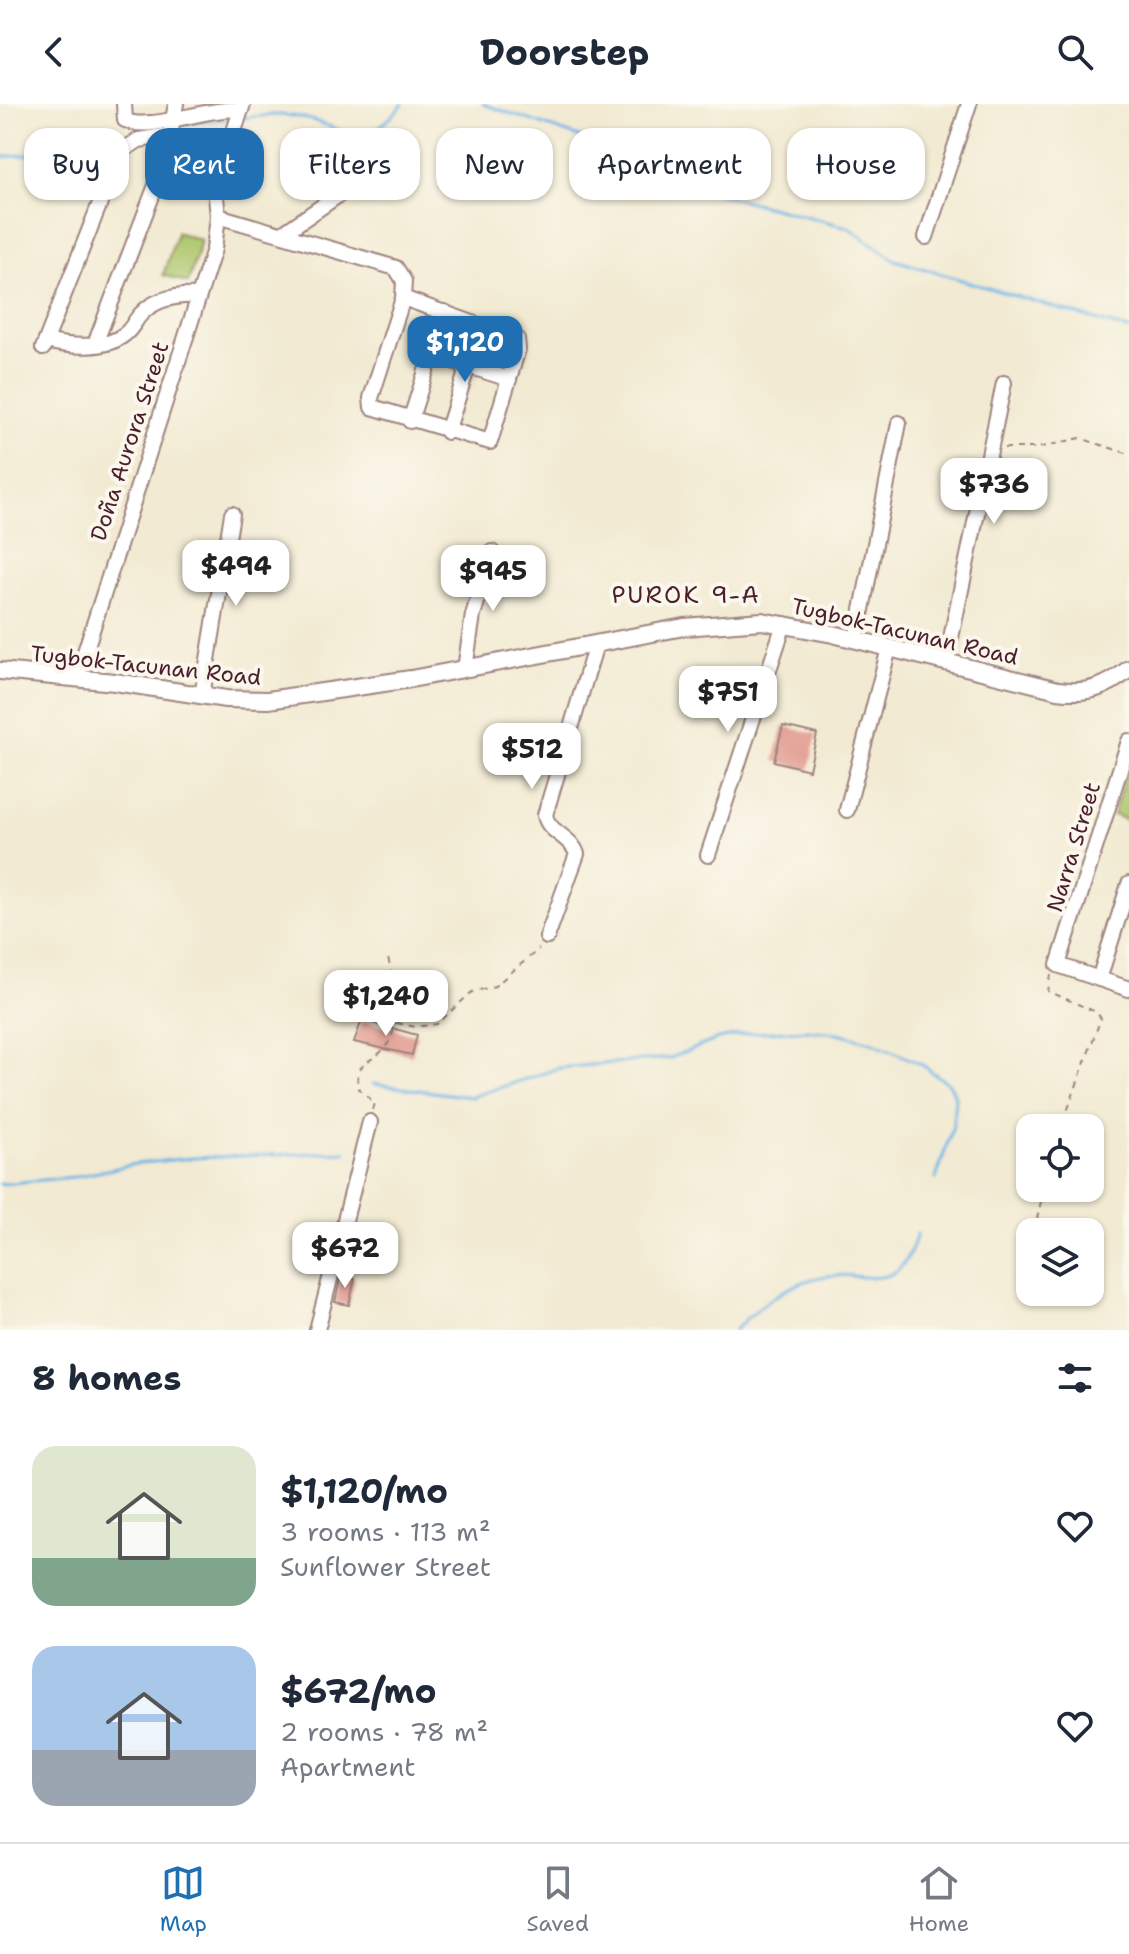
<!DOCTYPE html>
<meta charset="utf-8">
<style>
:root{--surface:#fff;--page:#f2f2f3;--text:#1f2937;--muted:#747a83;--line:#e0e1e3;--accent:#1f6fb2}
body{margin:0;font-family:"Shantell Sans",sans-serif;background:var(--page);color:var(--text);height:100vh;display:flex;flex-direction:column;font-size:30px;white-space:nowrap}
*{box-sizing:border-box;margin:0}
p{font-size:26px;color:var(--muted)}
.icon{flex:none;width:44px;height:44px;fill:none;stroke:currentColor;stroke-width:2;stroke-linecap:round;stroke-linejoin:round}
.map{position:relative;height:1226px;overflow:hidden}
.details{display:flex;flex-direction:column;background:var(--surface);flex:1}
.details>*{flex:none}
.guide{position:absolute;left:24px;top:24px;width:1082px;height:72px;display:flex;gap:16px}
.tools{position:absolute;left:1016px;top:1010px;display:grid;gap:16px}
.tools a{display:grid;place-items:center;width:88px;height:88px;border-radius:16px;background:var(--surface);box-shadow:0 2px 6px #0004;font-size:40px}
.price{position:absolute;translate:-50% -68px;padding:0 18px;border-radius:16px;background:#fff;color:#222;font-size:26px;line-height:52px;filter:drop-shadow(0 2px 4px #0008)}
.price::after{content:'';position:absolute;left:50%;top:48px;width:24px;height:18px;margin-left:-12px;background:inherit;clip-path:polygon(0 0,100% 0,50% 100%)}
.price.selected{background:var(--accent);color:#fff}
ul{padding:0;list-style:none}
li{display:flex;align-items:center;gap:24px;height:200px;padding:0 32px}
li span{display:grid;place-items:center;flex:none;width:224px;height:160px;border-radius:24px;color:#555}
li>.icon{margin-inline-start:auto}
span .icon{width:96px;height:96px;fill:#fffc;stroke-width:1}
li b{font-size:34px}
h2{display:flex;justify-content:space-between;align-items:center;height:96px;padding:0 32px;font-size:34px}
.tag{padding:0 28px;border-radius:24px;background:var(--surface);box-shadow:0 2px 6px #0004;font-size:28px;line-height:72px}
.tag.selected{background:var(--accent);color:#fff}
header{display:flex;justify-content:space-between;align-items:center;height:104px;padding:0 32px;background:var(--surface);font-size:36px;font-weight:700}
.tabs{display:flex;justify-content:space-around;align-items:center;height:112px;border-top:2px solid var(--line);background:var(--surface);font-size:22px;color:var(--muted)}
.tabs a{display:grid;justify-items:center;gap:4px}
.tabs .selected{color:var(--accent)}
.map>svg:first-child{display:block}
</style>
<header><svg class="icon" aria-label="back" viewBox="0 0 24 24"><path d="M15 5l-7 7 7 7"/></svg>Doorstep<svg class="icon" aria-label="search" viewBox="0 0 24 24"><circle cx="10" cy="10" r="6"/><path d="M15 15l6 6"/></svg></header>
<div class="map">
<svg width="1129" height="1226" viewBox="0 0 1129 1226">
<rect width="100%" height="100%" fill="#fbf7ec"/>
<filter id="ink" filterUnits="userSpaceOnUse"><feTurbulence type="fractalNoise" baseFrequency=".0125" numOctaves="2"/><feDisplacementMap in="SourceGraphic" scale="16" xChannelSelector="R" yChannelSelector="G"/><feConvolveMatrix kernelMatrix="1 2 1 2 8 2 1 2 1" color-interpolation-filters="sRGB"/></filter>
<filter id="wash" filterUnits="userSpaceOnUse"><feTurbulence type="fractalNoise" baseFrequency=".006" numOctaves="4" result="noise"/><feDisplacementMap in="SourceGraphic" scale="32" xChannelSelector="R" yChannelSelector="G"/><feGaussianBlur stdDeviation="1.8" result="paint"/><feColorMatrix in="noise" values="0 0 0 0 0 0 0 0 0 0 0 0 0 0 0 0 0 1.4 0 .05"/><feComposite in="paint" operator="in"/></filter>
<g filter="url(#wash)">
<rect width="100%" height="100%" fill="#f2ead2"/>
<g fill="#acc66b" stroke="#7b724b" stroke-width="2">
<path d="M177,128L201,136L188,179L163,171Z"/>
<path d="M1128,663H1129V717L1113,711Z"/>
</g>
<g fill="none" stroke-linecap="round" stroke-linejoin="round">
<g stroke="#6fb5e6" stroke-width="3">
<path d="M483,0L646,56L719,90L848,123L895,156L1129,226"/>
<path d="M244,14C262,12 281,9 299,13C350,23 358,53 403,0"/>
<path d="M187,20L231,15"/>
<path d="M0,53L60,48L134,31"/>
<path d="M373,980L471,993L559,964L670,954L718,935L750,929L806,926L838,929L872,938L921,960L950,981L955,992L953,1021L936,1075"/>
<path d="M0,1080L74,1073L135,1060L191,1054L346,1048"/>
<path d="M735,1226C756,1204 782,1184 812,1175C863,1160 896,1201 917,1130"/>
</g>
</g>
<g id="blocks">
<g fill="#e1978d">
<path d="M783,622L817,630L809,666L774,657Z"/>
<path d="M362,916L417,931L412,951L354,938Z"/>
<path d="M341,1172L355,1175L349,1201L335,1198Z"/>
</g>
</g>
</g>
<g filter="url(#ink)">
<use href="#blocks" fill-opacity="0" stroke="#9e847e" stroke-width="2"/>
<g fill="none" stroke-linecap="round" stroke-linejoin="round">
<g stroke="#9e847e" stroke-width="18">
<g id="minor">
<path d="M124,0L125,16C148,29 208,2 241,6"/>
<path d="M218,112L396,164L404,177L403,194L371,294L372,303L490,338L518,245L517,235L403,194"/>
<path d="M282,130L395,52"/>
<path d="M926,133L969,0"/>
<path d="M46,237C69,243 106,246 125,230C132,225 135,216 141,210C156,194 177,191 198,192"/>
<path d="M95,240L165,58L176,0"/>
<path d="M43,244L120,48L139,36L171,31"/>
<path d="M431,250L509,275"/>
<path d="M410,317L445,208"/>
<path d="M447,328L468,262"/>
<path d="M856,536L899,319"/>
<path d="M946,558L1004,279"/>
<path d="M465,565L473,511L492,448"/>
<path d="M77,573L214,145L218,112L215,84L243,0"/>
<path d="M202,592L232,410"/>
<path d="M1129,637L1058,861L1129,885"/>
<path d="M847,706L889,544"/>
<path d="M708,751L784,520"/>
<path d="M547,833L577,750C571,732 548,729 545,711L596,540"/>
<path d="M1099,875L1129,780"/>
<path d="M317,1226L370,1018"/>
</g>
</g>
<g stroke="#9e847e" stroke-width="20">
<path id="tertiary" d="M0,567L115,578L226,595L268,596L411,575L684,523L762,517L833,530L1058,586C1088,590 1106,584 1129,565"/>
</g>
<g stroke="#9e847e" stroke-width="2" stroke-dasharray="6 6" stroke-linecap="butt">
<path d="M1004,344H1038L1080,334L1129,350"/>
<path d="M1051,871L1048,887L1096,908L1101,914L1061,1024"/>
<path d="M397,919L416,923L437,920L472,888L495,882L539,845"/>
<path d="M373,1006L375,999L359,985C350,955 381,958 390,936C403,908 394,882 388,854"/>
<path d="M1037,1115L1044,1084"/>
</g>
<use href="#minor" stroke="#fff" stroke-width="14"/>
<use href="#tertiary" stroke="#fff" stroke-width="16"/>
</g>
</g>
<g text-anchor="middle" stroke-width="8" stroke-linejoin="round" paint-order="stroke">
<g font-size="22" fill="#4a1f2b" stroke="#fbf7ec">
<text transform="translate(129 337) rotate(-72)" y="8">Doña Aurora Street</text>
<text transform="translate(905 527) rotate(13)" y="8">Tugbok-Tacunan Road</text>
<text transform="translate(146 561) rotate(6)" y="8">Tugbok-Tacunan Road</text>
<text transform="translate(1073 743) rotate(-73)" y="8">Narra Street</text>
</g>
<g font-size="24" letter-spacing="2" fill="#4a1f2b" stroke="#fbf7ec">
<text x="686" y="499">PUROK 9-A</text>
</g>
</g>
</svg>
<div class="tools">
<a><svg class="icon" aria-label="locate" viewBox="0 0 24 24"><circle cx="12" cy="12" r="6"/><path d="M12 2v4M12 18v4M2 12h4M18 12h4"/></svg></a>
<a><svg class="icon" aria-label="layers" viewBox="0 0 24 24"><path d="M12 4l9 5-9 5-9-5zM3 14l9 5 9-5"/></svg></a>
</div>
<b class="price selected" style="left:465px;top:280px">$1,120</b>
<b class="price" style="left:994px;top:422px">$736</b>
<b class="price" style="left:236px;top:504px">$494</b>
<b class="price" style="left:493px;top:509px">$945</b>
<b class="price" style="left:728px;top:630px">$751</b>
<b class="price" style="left:532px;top:687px">$512</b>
<b class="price" style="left:386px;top:934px">$1,240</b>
<b class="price" style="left:345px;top:1186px">$672</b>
<div class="guide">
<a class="tag">Buy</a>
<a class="tag selected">Rent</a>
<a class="tag">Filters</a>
<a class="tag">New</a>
<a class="tag">Apartment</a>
<a class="tag">House</a>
</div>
</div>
<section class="details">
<h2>8 homes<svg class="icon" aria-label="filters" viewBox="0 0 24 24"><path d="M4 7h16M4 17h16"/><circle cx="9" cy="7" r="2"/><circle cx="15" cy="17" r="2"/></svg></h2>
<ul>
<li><span style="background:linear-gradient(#dfe7d0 70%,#7fa58c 0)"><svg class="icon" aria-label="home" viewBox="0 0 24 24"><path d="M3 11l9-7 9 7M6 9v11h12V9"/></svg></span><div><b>$1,120/mo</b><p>3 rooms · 113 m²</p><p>Sunflower Street</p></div><svg class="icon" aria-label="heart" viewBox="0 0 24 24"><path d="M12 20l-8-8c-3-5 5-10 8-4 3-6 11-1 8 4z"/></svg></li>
<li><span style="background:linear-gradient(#a9c7e8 65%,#9aa5b1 0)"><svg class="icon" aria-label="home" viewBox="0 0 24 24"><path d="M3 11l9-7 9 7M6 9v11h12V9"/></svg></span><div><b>$672/mo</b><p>2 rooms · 78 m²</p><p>Apartment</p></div><svg class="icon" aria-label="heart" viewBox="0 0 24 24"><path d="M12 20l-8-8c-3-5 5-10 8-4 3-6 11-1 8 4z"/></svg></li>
</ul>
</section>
<nav class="tabs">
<a class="selected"><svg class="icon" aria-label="map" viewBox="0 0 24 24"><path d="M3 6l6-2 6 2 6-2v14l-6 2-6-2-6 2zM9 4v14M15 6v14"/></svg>Map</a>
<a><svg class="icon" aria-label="saved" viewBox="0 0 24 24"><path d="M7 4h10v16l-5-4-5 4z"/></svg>Saved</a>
<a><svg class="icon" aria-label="home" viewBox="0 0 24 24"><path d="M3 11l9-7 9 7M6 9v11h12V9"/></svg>Home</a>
</nav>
